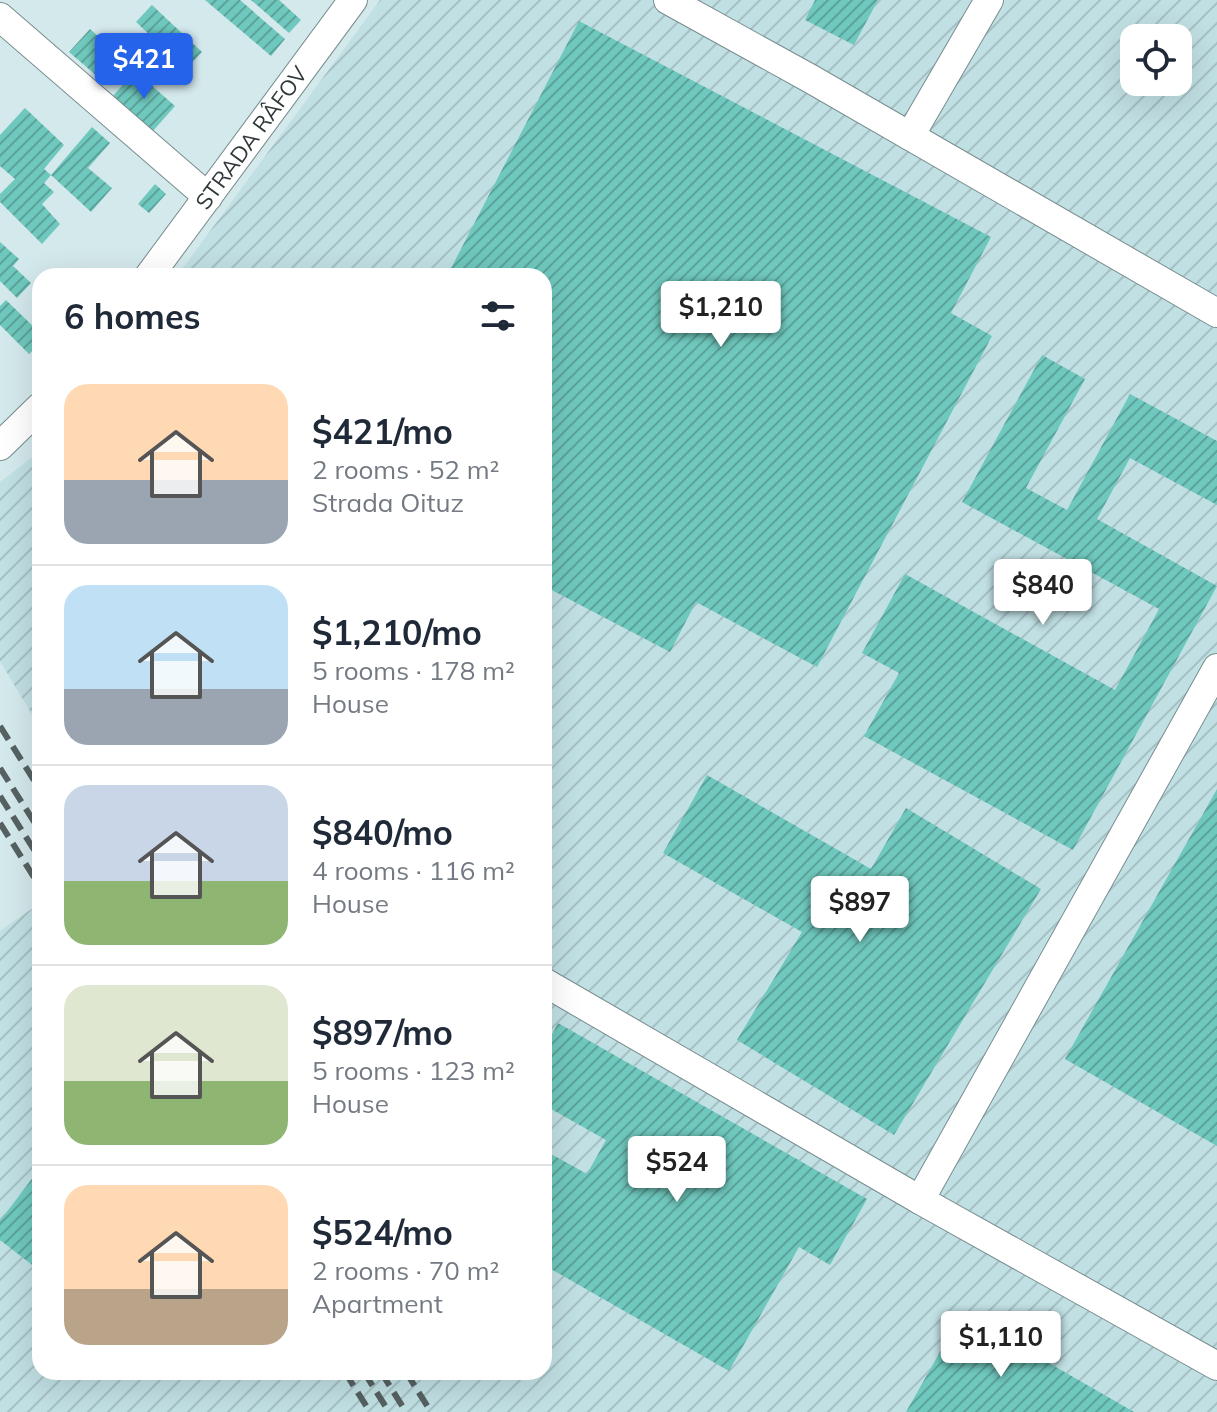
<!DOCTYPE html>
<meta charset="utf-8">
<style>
:root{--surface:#fff;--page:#f6f6f7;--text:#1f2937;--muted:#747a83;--line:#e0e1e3;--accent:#2563eb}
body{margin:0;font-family:Mulish,sans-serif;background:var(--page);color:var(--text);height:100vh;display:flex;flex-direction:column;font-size:30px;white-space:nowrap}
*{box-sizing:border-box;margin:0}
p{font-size:26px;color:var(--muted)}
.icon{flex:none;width:44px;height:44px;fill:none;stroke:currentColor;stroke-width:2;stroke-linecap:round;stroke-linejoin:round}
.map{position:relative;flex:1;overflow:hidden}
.drawer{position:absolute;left:32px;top:268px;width:520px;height:1112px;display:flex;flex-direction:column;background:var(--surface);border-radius:24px;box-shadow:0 8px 32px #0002}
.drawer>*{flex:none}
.tools{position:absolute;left:1120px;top:24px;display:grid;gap:16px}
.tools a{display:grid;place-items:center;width:72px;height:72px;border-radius:16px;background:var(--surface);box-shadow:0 8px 32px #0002;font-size:40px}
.price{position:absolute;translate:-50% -68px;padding:0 18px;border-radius:8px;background:#fff;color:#222;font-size:26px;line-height:52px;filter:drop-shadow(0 2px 4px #0008)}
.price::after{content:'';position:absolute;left:50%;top:48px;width:24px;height:18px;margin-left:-12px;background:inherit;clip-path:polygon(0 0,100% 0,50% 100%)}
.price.active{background:var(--accent);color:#fff}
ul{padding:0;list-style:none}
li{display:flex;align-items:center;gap:24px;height:200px;padding:0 32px}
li+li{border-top:2px solid var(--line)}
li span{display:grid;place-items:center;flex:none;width:224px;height:160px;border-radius:24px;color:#555}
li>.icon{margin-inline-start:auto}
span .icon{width:96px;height:96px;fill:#fffc;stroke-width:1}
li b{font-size:34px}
h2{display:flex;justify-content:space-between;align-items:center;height:96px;padding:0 32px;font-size:34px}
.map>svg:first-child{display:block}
</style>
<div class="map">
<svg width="1217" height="1412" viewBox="0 0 1217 1412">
<defs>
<pattern id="industrial-furrows" width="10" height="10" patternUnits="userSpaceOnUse" patternTransform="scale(2)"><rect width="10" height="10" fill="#c1e0e4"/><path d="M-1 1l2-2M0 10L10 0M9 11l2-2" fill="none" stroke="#a6c1c4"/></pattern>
<pattern id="building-hatch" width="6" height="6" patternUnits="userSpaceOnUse" patternTransform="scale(2)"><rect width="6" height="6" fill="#6fc8bd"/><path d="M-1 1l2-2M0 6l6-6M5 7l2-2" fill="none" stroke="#5ca39b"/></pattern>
</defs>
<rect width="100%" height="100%" fill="#d4e9ec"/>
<g fill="url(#industrial-furrows)" fill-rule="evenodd">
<path d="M380,0H1217V1412H0V931L40,903V1372H544V276H177ZM1134,38H1178V82H1134Z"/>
<path d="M40,451V728L0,661V482Z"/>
</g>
<g fill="url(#building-hatch)">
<path d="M205,0H240L285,39L271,56Z"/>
<path d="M251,0H279L301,20L289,33Z"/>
<path d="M815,0H878L854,45L805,20Z"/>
<path d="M152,5L202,52L186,69L136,22Z"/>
<path d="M579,21L991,237L951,313L992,336L817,667L696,602L670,652L544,586V276H447Z"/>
<path d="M90,29L125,60L105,83L69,52Z"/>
<path d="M135,71L175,106L153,131L113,96Z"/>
<path d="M25,108L64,145L44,169L51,175L92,127L110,143L88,168L112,188L91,212L51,175L44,183L54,192L42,204L60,224L42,244L0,202V194L15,179L0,166V135Z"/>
<path d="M155,184L166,194L149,213L138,204Z"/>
<path d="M0,242L19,259L13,266L31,283L17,298L0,281Z"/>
<path d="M6,300L40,333V343L29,354L0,325V306Z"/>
<path d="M1042,355L1085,379L1026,488L1067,510L1130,394L1217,441V505L1130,458L1097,519L1217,586L1073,850L864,736L899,673L862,653L905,574L1115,690L1159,609L962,502Z"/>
<path d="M707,775L871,869L906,808L1041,889L894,1135L737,1040L802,932L663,853Z"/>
<path d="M1217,789V1146L1065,1059Z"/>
<path d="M558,1023L867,1199L830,1265L799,1247L729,1371L544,1265V1150L587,1174L606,1140L544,1105V1049Z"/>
<path d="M40,1168V1271L0,1240V1221Z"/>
<path d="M962,1313L1134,1412H906Z"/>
</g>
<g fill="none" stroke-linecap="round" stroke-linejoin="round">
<g stroke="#788c8e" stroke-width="30">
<g id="minor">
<path d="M668,0L811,79L1217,313"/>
<path d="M0,17L208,197"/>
<path d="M910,136L989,0"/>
<path id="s1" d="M149,276L353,0"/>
<path d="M0,446L40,407"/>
<path d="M1217,668L920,1200L1217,1366"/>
<path d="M544,982L920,1200"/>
</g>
</g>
<use href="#minor" stroke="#fff" stroke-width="28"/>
<g stroke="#566162" stroke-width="6" stroke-dasharray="16 8" stroke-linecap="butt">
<path d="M0,726L40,790"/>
<path d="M0,768L40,831"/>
<path d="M0,796L40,859"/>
<path d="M0,823L40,887"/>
<path d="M345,1372L370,1412"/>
<path d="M364,1372L389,1412"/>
<path d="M381,1372L406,1412"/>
<path d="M406,1372L431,1412"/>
</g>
</g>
<g text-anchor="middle" stroke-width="7" stroke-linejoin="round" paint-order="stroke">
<g font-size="22" fill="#2f3738" stroke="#e1f7f9">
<text dy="8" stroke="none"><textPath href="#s1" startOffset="172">STRADA RÂFOV</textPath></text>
</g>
</g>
</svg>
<div class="tools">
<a><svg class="icon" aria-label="locate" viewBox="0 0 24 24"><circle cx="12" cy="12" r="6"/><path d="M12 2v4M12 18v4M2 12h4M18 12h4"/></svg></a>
</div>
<b class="price active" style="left:144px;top:101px">$421</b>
<b class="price" style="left:721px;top:349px">$1,210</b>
<b class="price" style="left:1043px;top:627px">$840</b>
<b class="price" style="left:860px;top:944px">$897</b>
<b class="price" style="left:677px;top:1204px">$524</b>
<b class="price" style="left:1001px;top:1379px">$1,110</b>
<section class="drawer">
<h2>6 homes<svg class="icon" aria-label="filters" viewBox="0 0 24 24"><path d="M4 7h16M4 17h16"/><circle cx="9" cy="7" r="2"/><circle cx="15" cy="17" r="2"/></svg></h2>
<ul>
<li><span style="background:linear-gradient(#ffd9b3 60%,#9aa5b1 0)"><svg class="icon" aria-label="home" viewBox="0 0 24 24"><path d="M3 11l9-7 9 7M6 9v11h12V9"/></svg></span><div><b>$421/mo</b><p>2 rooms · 52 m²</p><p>Strada Oituz</p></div></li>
<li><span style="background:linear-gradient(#bfe0f5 65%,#9aa5b1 0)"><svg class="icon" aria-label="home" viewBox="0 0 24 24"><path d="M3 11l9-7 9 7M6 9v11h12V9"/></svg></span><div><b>$1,210/mo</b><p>5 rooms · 178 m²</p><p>House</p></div></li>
<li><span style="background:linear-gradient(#c9d6e8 60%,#8fb573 0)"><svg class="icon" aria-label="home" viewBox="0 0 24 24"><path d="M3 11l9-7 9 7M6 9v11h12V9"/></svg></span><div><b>$840/mo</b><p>4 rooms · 116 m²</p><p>House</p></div></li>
<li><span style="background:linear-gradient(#dfe7d0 60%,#8fb573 0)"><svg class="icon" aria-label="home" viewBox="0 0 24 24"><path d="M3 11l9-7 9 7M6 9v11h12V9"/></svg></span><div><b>$897/mo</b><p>5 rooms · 123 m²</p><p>House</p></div></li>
<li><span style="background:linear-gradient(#ffd9b3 65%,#b9a48a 0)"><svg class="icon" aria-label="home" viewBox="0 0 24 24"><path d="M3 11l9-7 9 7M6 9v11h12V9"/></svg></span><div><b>$524/mo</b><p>2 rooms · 70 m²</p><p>Apartment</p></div></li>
</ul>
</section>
</div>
